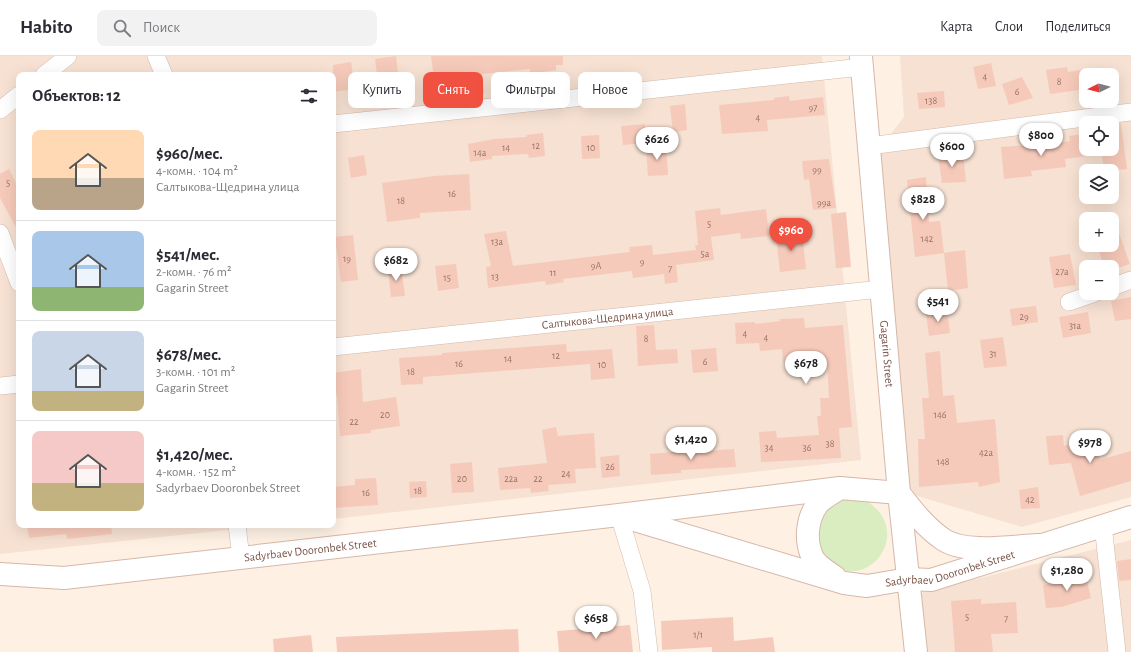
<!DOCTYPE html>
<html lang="ru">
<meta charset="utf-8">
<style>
:root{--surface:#fff;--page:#f2f2f3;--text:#2b2b33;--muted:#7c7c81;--line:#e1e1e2;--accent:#f15140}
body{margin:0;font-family:"Alegreya Sans",sans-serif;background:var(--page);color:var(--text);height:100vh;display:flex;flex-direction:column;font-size:15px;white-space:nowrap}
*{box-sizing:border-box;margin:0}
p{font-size:13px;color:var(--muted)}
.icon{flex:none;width:22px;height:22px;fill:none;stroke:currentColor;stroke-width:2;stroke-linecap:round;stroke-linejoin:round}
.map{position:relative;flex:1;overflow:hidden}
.details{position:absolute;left:16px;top:16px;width:320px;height:456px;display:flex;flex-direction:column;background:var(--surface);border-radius:8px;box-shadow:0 4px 16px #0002}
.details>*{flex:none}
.guide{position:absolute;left:348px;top:16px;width:380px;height:36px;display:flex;gap:8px}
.needle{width:26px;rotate:264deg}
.fabs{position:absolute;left:1079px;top:12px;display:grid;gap:8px}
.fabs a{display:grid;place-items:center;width:40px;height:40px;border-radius:8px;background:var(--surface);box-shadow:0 4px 16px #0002;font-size:20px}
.price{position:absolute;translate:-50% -34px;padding:0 9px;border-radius:14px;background:#fff;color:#222;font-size:13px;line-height:26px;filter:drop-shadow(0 1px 2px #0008)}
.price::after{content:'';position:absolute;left:50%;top:24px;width:12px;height:9px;margin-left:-6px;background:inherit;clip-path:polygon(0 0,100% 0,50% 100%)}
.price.current{background:var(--accent);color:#fff}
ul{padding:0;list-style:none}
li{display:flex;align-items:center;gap:12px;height:100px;padding:0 16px}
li+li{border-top:1px solid var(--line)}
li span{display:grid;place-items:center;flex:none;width:112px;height:80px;border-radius:8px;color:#555}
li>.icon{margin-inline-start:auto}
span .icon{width:48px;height:48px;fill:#fffc;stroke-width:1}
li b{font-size:17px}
h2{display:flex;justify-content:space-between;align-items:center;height:48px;padding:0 16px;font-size:17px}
.chip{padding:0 14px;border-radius:8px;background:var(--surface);box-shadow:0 4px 16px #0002;font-size:14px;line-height:36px}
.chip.current{background:var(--accent);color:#fff}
header{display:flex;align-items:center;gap:24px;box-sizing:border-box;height:56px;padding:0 20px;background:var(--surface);border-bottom:1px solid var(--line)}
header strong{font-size:19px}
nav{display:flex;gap:22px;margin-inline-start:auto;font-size:14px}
.search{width:280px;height:36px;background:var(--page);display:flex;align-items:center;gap:10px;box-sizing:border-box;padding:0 14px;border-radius:8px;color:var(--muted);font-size:15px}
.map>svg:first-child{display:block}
</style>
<header>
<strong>Habito</strong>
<div class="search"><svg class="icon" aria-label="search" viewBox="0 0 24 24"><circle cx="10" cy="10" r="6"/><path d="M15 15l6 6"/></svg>Поиск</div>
<nav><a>Карта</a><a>Слои</a><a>Поделиться</a></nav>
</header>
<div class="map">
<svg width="1131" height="596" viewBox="0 0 1131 596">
<rect width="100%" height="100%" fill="#fef1e4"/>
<g fill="#f6e1d2" fill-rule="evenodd">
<path d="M0,0H822L861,404L333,463V19H19V469H274L0,498Z"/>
<path d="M900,0H1131V441L1022,471L907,437L875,98L904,61ZM1086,19H1112V45H1086ZM1086,67H1112V93H1086ZM1086,115H1112V141H1086ZM1086,163H1112V189H1086ZM1086,211H1112V237H1086Z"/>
<path d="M1131,484V596H926L921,537Z"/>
</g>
<path fill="#d9edc1" d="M859,441C915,467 877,530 837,512C830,510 824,501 818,496L817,461L835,444Z"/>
<g fill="#f6caba">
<path d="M396,0L400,33L379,35L375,3Z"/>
<path d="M431,0H563V9H556V14L530,18V13L482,18L484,37L463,39L462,19L434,23Z"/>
<path d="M351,6L355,33L333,36V9Z"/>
<path d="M991,7L996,30L978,33L973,11Z"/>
<path d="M1067,11L1068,16L1086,13V33L1050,38L1046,14Z"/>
<path d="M1022,21L1033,42L1009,49L1002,28Z"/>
<path d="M944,35L945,51L919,53L917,37Z"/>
<path d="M789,40L790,45L823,41L825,59L767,64L768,75L722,78L719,49L774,44V42Z"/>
<path d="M685,48L687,74L673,76L670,50Z"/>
<path d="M1121,67L1127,113L1104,115L1101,93H1112V69Z"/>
<path d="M645,68L646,87L623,89L621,70Z"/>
<path d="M543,77L545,100L529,102L528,98L492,100V103L470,106L468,88L494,83L527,81L526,79Z"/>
<path d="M1084,78L1087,100L1065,103L1066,111L1031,115L1032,120L1004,123L1001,91L1057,87L1070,85L1069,80Z"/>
<path d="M599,79L600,102L582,103L581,80Z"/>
<path d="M666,90L668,119L648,120L646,91Z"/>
<path d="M963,97L966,126L942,127L938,99Z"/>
<path d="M364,99L367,119L351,122L348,102Z"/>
<path d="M829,103L836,152L813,154L809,123L804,124L802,105Z"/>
<path d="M9,113L19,133V177L0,142V118Z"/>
<path d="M469,118L471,154L420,157V162L387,166L382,127L434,120Z"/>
<path d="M926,121L929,166L940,165L944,197L915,201L907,124Z"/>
<path d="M720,152L721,159L766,153L769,180L741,183L740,177L711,181L714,204L676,209L678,226L665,228L664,218L633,222L632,215L563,223L564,226L546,229L545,225L488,232L486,211L491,210L484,178L506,175L513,210L630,196L629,191L652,189L653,199L696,194L695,189H698L695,155Z"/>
<path d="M846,156L851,211L836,212L831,158Z"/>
<path d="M1112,163H1114L1130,208L1112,214V211H1104L1097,189H1112Z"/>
<path d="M802,177L806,213L780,216L776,180Z"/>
<path d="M353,179L358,224L341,226L335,181Z"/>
<path d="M965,194L968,232L948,235L944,197Z"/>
<path d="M1070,198L1076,229L1054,232L1049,201Z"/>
<path d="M456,208L459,232L438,235L435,210Z"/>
<path d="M401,211L405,240L391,241L388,213Z"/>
<path d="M1131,241V263L1115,265L1111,245Z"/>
<path d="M1036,250L1038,266L1012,270L1010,253Z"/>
<path d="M947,254L950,277L929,280L926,257Z"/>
<path d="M1088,256L1091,277L1063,282L1059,261Z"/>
<path d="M804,262L805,272L843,269L852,371L839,372L841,402L761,406L759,376L776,375L777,382L819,379L817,360H821L820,342H829L827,304L783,306L782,293L760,295L759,287L736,288L735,267L755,266V268L780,265V263Z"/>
<path d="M654,269L656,294L677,293L678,307L638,310L636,270Z"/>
<path d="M1003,281L1007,310L984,312L980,284Z"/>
<path d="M566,288L567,296L612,293L615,322L591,324L590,308L423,321V328L401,329L399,302L442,299V297Z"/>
<path d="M716,292L718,315L693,317L691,294Z"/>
<path d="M940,295L943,340L954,339L957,367L995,363L1000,426L979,431L978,426L919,431L918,383H925L922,342H929L925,297Z"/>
<path d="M361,313L363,346L396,341L400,370L371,374V377L340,380L337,339H333V317Z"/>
<path d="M556,371L558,380L594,377L596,412L575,413L576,427L548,429L549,435L531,437L530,432L500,434L498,412L547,407L542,374Z"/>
<path d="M1063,379L1064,390L1094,382L1100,404L1131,395V425L1080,440L1071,407L1049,409L1046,380Z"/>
<path d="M706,393V395L734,393L736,411L681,414V417L651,419L650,398Z"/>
<path d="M619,399L620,420L602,422L600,401Z"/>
<path d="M472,406L474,436L452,437L450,408Z"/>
<path d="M376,422L378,449L333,452V431L355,429V423Z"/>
<path d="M426,425L427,441L410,442L409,426Z"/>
<path d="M1038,431L1040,452L1021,453L1019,434Z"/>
<path d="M27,469H111L112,478L67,483L66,478L29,482Z"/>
<path d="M1131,503V524L1119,525L1117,505Z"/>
<path d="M1085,516L1091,542L1061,551L1046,552L1043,529L1068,526L1067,520Z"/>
<path d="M981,543V548L1016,546L1018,577L991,578L993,596H955L951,545Z"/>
<path d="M733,561L734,585L773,581L775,596H712V591L662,594L661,565Z"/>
<path d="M630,569L633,596H559L557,575Z"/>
<path d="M518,573L519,596H337L336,581Z"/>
<path d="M311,579L313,596H274L273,583Z"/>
</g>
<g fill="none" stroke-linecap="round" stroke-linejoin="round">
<g stroke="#d3b9ac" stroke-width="18">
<g id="street">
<path d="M156,0L164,19"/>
<path d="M44,19L68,0"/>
<path d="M0,54L19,39"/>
<path d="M333,68L862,11"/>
<path d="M869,90L1131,56"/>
<path d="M0,177L19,227"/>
<path d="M1112,231L1131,224"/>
<path d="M1069,246L1095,237"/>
<path id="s1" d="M333,291L881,233"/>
<path d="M0,330L19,328"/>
<path d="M619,459L642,535L649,596"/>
<path d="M237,469L241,502"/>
<path d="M1103,469L1117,596"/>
</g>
</g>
<g stroke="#d6b7a9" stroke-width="24">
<g id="secondary">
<path id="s2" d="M861,0L899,437L916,596"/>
<path id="s3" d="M628,462L844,527L867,530L908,523L931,524L1131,461"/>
<path id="s4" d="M0,518L64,522L619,459L840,432L899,437C912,454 926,472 944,484C966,498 1013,490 1038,489"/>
<path d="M835,521C827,515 816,510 812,500C805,484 807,463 817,449C822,442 833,437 840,432"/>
</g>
</g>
<use href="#street" stroke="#fff" stroke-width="17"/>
<use href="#secondary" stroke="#fff" stroke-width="22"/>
</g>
<g text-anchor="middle" stroke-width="4" stroke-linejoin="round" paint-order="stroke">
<g font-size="10" fill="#987164">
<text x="985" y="24">4</text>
<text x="1059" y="29">8</text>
<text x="1017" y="39">6</text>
<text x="931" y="48">138</text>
<text x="813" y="55">97</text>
<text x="758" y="65">4</text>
<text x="536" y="93">12</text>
<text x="506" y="95">14</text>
<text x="591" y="95">10</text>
<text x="480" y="100">14a</text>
<text x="817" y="117">99</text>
<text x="8" y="130">5</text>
<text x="452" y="141">16</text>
<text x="401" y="148">18</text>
<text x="824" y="150">99a</text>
<text x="709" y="171">5</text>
<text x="927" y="186">142</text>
<text x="497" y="189">13а</text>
<text x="705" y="201">5a</text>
<text x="347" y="206">19</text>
<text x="642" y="209">9</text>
<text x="596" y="213">9А</text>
<text x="670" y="216">7</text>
<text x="1062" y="219">27а</text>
<text x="553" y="220">11</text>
<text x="495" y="224">13</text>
<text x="447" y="225">15</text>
<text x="1024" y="264">29</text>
<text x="1075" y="273">31а</text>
<text x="745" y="281">4</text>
<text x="766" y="285">4</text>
<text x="646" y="286">8</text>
<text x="993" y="301">31</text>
<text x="556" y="303">12</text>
<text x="508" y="306">14</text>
<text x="705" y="309">6</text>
<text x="459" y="311">16</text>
<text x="602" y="312">10</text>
<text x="411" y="319">18</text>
<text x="385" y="362">20</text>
<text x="940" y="362">146</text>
<text x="354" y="369">22</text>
<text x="830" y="391">38</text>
<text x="769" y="395">34</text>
<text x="807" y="395">36</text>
<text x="986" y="400">42а</text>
<text x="943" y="409">148</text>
<text x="610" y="414">26</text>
<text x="566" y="421">24</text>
<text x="462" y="426">20</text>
<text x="511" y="426">22a</text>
<text x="538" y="426">22</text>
<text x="418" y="438">18</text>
<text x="366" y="440">16</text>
<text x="1030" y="447">42</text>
<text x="967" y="564">5</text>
<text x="1006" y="566">7</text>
<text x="698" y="582">1/1</text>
</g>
<g font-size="12" fill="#795347" stroke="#fff5ec">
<text dy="4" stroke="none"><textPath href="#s1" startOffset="276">Салтыкова-Щедрина улица</textPath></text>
<text dy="4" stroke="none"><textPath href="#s2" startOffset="299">Gagarin Street</textPath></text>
<text dy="4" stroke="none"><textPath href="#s4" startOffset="312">Sadyrbaev Dooronbek Street</textPath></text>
<text dy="4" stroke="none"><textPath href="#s3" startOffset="334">Sadyrbaev Dooronbek Street</textPath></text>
</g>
</g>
</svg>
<div class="fabs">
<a><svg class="needle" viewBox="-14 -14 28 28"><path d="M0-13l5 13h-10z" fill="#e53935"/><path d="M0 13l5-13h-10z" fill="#7c7c81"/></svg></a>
<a><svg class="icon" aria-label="locate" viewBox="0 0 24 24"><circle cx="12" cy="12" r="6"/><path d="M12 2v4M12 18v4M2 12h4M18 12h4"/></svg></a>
<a><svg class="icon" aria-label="layers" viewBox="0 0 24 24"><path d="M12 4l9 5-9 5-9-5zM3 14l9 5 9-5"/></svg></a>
<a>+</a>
<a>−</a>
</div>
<b class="price" style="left:1041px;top:101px">$800</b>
<b class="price" style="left:657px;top:105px">$626</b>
<b class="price" style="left:952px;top:112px">$600</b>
<b class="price" style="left:923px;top:165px">$828</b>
<b class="price current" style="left:791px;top:196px">$960</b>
<b class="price" style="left:396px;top:226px">$682</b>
<b class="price" style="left:938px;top:267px">$541</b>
<b class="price" style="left:806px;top:329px">$678</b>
<b class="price" style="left:691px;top:405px">$1,420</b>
<b class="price" style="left:1090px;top:408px">$978</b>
<b class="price" style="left:1067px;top:536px">$1,280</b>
<b class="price" style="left:596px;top:584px">$658</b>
<div class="guide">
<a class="chip">Купить</a>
<a class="chip current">Снять</a>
<a class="chip">Фильтры</a>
<a class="chip">Новое</a>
</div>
<section class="details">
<h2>Объектов: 12<svg class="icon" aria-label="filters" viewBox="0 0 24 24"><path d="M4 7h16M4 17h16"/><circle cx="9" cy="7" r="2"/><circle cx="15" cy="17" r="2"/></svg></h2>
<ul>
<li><span style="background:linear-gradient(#ffd9b3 60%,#b9a48a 0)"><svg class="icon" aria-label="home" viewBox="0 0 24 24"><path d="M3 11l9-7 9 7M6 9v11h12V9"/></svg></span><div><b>$960/мес.</b><p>4-комн. · 104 m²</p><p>Салтыкова-Щедрина улица</p></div></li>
<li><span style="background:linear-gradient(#a9c7e8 70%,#8fb573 0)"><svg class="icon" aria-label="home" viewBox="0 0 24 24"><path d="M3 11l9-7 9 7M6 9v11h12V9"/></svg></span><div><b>$541/мес.</b><p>2-комн. · 76 m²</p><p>Gagarin Street</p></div></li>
<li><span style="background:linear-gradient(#c9d6e8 75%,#c2b280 0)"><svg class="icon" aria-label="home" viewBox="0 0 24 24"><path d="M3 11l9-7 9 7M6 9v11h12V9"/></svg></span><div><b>$678/мес.</b><p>3-комн. · 101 m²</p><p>Gagarin Street</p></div></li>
<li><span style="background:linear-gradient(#f6c9c9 65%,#c2b280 0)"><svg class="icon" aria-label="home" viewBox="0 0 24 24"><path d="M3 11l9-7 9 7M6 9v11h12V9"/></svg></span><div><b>$1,420/мес.</b><p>4-комн. · 152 m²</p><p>Sadyrbaev Dooronbek Street</p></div></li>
</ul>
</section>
</div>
